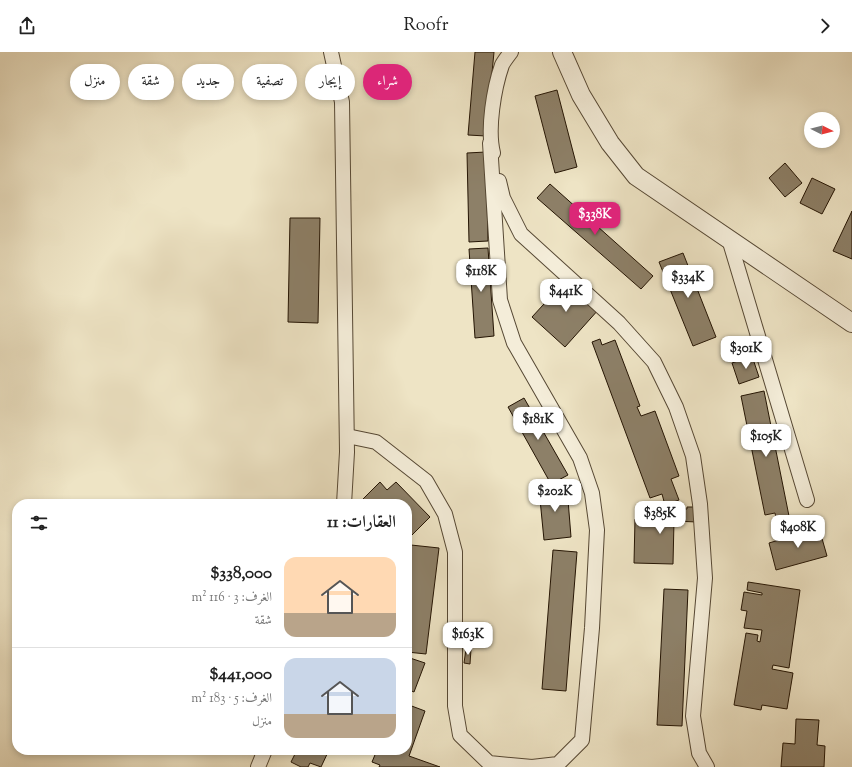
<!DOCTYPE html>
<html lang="ar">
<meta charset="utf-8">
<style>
:root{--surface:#fff;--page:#f6f6f6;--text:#222;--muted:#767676;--line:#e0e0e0;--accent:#db2777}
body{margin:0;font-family:"Sorts Mill Goudy",Amiri,serif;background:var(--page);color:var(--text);direction:rtl;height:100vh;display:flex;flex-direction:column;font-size:15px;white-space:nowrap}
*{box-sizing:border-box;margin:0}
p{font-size:13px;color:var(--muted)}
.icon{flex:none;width:22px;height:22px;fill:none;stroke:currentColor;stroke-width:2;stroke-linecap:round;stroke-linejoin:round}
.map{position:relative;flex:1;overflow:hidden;direction:ltr}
.drawer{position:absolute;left:12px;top:447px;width:400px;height:256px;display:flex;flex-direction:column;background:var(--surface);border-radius:16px;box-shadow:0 2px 6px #0003;direction:rtl}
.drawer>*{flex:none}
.guide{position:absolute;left:12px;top:12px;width:400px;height:36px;direction:rtl;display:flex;gap:8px}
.needle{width:26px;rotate:96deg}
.fabs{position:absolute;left:804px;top:60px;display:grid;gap:8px}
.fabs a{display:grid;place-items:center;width:36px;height:36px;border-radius:50%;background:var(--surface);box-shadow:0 2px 6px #0003;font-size:20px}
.price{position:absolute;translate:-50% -34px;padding:0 9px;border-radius:8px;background:#fff;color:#222;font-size:13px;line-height:26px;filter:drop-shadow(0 1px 2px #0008)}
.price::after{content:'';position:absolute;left:50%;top:24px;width:12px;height:9px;margin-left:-6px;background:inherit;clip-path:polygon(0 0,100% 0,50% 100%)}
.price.current{background:var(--accent);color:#fff}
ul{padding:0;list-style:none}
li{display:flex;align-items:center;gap:12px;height:100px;padding:0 16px}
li+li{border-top:1px solid var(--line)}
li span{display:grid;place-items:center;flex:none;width:112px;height:80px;border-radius:12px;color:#555}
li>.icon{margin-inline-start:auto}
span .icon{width:48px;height:48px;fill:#fffc;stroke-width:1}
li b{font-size:17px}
h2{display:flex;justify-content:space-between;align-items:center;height:48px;padding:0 16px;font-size:17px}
.pill{padding:0 14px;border-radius:18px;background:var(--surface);box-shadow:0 2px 6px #0003;font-size:14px;line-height:36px}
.pill.current{background:var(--accent);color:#fff}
header{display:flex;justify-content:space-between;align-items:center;height:52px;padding:0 16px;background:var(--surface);font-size:18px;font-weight:600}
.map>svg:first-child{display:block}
</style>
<header><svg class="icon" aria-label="forward" viewBox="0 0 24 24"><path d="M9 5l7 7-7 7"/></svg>Roofr<svg class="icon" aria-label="share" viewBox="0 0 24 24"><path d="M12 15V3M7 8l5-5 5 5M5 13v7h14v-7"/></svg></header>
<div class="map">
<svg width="852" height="715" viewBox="0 0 852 715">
<rect width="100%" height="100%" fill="#eee4c5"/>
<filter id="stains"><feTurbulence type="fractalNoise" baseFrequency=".005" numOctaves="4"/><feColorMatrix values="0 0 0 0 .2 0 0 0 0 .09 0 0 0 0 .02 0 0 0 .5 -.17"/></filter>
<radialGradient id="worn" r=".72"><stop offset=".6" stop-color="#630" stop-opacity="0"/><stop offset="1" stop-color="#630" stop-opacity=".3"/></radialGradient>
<g fill="#8d8068" stroke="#241403">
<path d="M475,0H494L486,84L468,83Z"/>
<path d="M557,38L577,115L555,121L535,44Z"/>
<path d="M486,100L488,189L469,190L467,101Z"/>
<path d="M785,111L802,131L785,145L769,126Z"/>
<path d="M812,126L835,137L822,162L800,151Z"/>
<path d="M550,132L653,224L641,237L537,146Z"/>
<path d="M852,159V207L833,199Z"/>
<path d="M290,166H320L318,271L288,270Z"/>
<path d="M488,196L494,284L475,286L469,197Z"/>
<path d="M683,201L716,285L693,294L659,210Z"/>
<path d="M567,227L599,257L565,295L532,265Z"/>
<path d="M600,287L602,293L615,288L640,354L637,355L641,364L655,359L679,424L671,427L679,448L665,453L662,442L650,446L592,290Z"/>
<path d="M752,304L759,325L739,332L732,311Z"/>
<path d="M764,339L791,474L778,477L775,461L765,463L741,344Z"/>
<path d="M524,346L568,423L551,432L508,355Z"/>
<path d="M380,430L387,438L396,430L430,465L407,488V452H366L362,448Z"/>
<path d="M567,435L571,485L544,488L539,437Z"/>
<path d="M687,455H698L697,470L674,469L673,512L634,511L635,467H655V456L687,457Z"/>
<path d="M819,476L827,504L776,518L769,491Z"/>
<path d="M411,493L439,496L426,602L407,600V524Z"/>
<path d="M553,498L577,500L566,639L542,637Z"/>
<path d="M748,530L800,538L789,616L773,613L772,617L793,621L787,657L762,653L761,658L734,653L746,581L758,583L757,589L760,590L762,578L744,576L747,559L741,558L744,540L762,543V541L747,538Z"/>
<path d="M664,537L688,538L682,674L657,673Z"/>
<path d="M466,597H471L470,612L464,611Z"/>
<path d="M407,605L425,611L414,640L407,637Z"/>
<path d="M409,653L425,659L409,704L440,715H379L380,713L372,710L377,698H407Z"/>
<path d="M796,667L819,668L817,693L825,694L824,715H781L783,691L795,692Z"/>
<path d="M297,698H329L321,715L310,711L308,715H301L291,710Z"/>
</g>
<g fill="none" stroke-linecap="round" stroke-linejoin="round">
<g stroke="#564834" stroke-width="16">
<g id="minor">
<path d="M331,0L342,50L347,400L344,452"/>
<path d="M493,101C487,77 494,36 502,13C504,9 508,4 511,0"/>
<path d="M499,129L503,146L521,182L619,271L654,310L676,355L693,404L700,452L705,526L693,664L699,701L707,715"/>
<path d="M729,187L807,448"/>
<path d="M347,384L376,390L426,429L445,462L455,500V654L460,683L489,711L532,715L558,712L582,688L592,576L597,478L592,441L580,406L514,291L500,248L490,91"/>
<path d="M258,715L265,698"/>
</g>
</g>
<g stroke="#564834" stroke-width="20">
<path id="tertiary" d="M562,0L581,43L610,91L636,124L852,271"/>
</g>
<use href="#minor" stroke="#f4edd9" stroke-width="14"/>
<use href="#tertiary" stroke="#f4edd9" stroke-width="18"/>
</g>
<rect width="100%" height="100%" filter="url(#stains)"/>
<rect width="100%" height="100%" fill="url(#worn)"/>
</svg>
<div class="fabs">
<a><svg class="needle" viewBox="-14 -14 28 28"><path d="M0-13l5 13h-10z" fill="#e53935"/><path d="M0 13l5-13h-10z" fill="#767676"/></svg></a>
</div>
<b class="price current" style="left:595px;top:184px">$338K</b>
<b class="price" style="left:481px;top:241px">$118K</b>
<b class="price" style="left:688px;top:247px">$334K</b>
<b class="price" style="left:566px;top:261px">$441K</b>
<b class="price" style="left:746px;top:318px">$301K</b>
<b class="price" style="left:538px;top:389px">$181K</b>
<b class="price" style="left:766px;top:406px">$105K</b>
<b class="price" style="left:555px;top:461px">$202K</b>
<b class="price" style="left:660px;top:483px">$385K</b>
<b class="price" style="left:798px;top:497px">$408K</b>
<b class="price" style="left:468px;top:604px">$163K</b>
<div class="guide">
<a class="pill current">شراء</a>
<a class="pill">إيجار</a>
<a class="pill">تصفية</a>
<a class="pill">جديد</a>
<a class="pill">شقة</a>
<a class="pill">منزل</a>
</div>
<section class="drawer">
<h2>العقارات: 11<svg class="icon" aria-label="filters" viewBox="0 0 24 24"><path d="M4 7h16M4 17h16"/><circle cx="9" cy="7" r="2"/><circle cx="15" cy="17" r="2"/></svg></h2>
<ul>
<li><span style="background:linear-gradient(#ffd9b3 70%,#b9a48a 0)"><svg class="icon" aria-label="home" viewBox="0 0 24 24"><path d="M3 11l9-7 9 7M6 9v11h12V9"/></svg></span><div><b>$338,000</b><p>الغرف: 3 · 116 m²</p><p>شقة</p></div></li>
<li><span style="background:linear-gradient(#c9d6e8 70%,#b9a48a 0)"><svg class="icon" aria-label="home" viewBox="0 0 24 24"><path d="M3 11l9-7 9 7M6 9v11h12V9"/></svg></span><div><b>$441,000</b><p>الغرف: 5 · 183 m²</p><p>منزل</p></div></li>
</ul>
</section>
</div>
